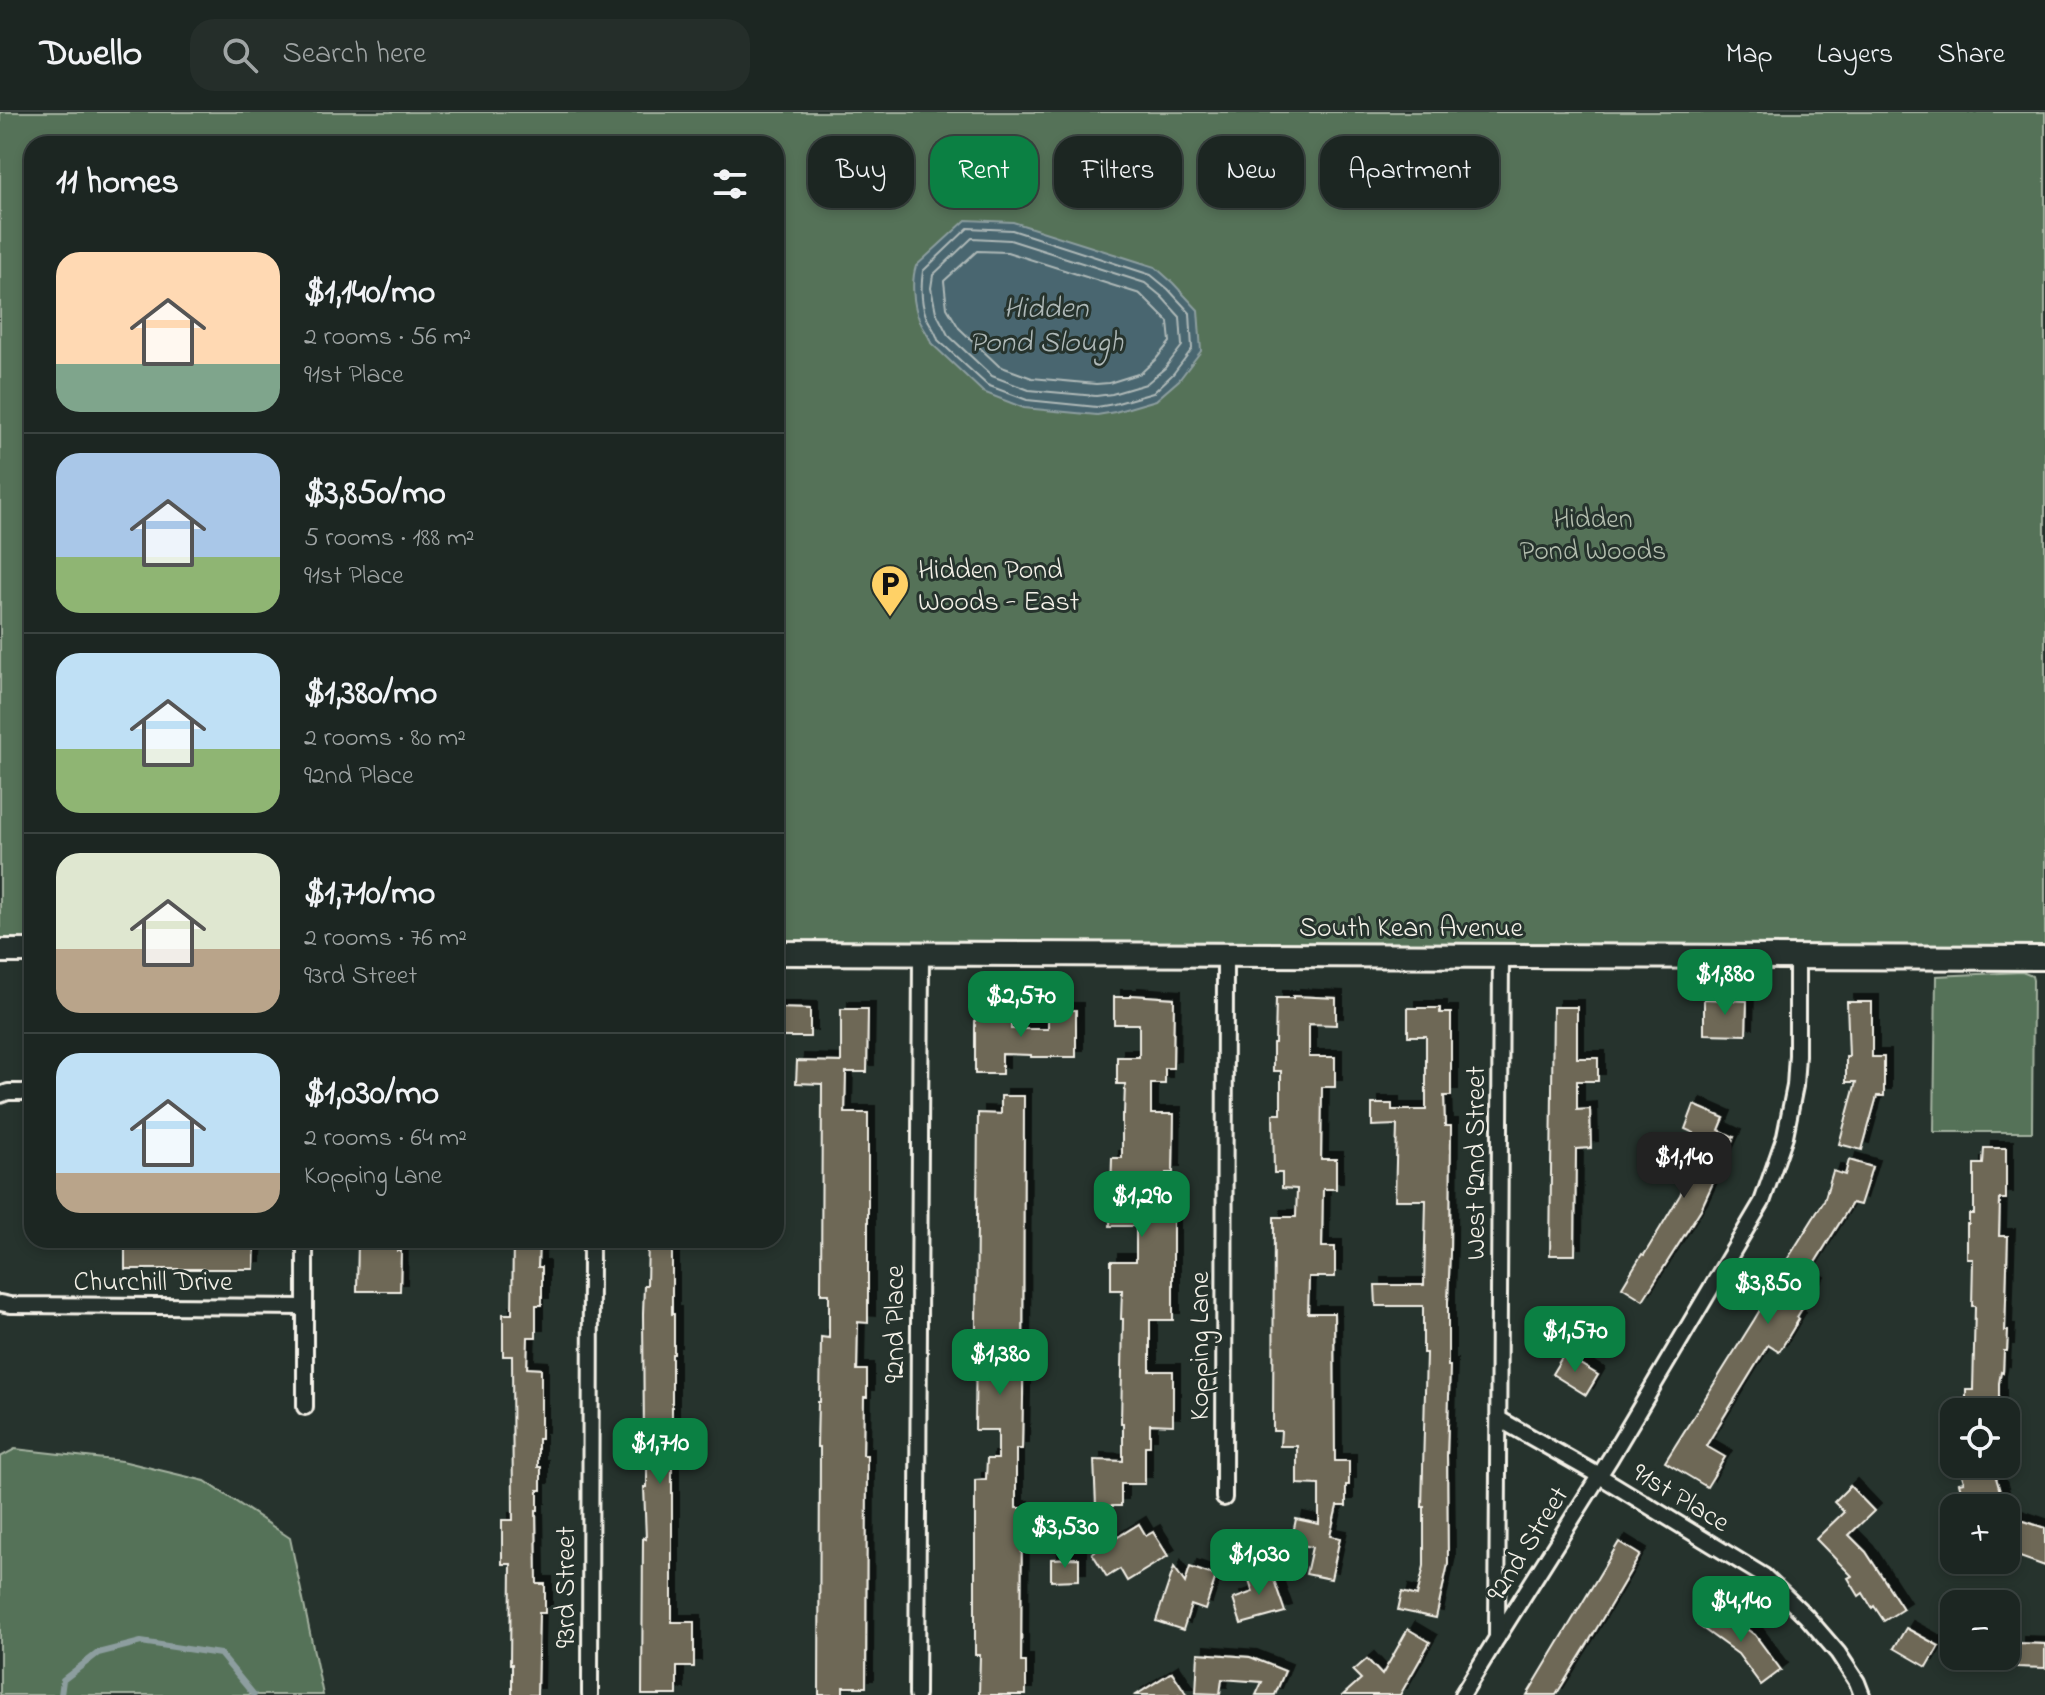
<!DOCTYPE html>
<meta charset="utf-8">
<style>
:root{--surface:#1c2622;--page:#252e2a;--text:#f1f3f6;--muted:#a0a5a5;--line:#3a4340;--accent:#0b8043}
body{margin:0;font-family:"Indie Flower",sans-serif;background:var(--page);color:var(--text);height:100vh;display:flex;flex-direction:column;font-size:30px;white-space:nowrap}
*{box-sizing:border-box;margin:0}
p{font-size:26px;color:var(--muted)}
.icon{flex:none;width:44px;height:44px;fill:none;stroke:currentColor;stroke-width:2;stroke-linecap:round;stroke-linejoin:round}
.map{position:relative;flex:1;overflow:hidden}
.sheet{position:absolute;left:24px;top:24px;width:760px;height:1112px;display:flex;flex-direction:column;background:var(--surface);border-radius:24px;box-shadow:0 4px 12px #0003,0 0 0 2px var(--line)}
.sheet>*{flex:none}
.banner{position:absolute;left:808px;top:24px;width:760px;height:72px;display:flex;gap:16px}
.tools{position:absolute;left:1940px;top:1286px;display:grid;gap:16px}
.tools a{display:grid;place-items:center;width:80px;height:80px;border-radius:16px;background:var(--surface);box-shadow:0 4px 12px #0003,0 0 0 2px var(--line);font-size:40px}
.price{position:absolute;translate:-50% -68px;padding:0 18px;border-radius:16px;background:var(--accent);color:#fff;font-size:26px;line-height:52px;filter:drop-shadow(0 2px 4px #0008)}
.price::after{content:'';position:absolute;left:50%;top:48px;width:24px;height:18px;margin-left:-12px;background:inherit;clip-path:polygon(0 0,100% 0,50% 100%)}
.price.selected{background:#222;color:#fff}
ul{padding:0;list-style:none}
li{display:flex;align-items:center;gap:24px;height:200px;padding:0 32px}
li+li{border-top:2px solid var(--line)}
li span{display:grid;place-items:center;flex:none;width:224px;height:160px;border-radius:24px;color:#555}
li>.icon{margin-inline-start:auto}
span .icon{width:96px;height:96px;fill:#fffc;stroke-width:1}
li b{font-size:34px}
h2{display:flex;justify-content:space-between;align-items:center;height:96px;padding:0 32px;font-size:34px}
.pill{padding:0 28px;border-radius:24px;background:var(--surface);box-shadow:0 4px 12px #0003,0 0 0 2px var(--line);font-size:28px;line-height:72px}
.pill.selected{background:var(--accent);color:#fff}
header{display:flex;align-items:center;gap:48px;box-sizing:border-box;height:112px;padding:0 40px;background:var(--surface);border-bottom:2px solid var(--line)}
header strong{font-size:38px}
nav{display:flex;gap:44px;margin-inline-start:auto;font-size:28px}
.search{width:560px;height:72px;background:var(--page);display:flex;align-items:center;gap:20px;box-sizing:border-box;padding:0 28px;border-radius:24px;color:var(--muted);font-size:30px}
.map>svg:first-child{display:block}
</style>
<header>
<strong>Dwello</strong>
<div class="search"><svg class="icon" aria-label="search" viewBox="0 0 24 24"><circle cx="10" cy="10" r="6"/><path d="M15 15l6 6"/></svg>Search here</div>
<nav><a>Map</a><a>Layers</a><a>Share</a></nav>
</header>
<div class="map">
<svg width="2045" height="1583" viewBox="0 0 2045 1583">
<defs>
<filter id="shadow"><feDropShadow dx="7" dy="-7" stdDeviation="0" flood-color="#0009"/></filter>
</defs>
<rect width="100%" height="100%" fill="#26332d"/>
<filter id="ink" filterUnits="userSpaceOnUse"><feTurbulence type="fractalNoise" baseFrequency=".0125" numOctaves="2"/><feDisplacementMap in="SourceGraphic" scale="16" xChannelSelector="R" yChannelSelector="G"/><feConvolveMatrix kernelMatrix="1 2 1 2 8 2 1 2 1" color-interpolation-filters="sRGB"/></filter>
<g filter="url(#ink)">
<g fill="#557259" stroke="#a4b2a0" stroke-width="2">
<path d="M0,0H2045V843L776,842V32H32V841H0Z"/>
<path d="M2022,860L2032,864L2033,868L2032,1020H1934L1936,864Z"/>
<path d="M15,1337L122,1349L205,1369L290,1426L323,1583H0V1345Z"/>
</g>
<path fill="#48666f" stroke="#8d9e9f" stroke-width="2" d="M966,108L1013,110L1155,155L1173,171L1198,198L1201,239L1179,268L1156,288L1115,300L1097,303L1024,296L983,280L931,231C929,222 922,216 919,207C913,192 911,169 916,154Z"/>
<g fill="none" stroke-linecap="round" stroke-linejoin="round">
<g stroke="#afb9b8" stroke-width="2">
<path d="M968,116L1012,118L1151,163L1168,177L1190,201L1192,237L1173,262L1153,281L1114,292L1097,295L1027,288L987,273L938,228C936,219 930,213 926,204C921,191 921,173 923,159Z"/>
<path d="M972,126L1010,128L1145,171L1161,184L1180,205L1182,234L1165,256L1146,272L1112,282L1096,284L1029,278L992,264L948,223L936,200L931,176L933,163Z"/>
<path d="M977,139L1007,140L1140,182L1168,210L1170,230L1156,247L1141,261L1109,271L1096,272L1032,266L999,254L959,216L947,196L944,169Z"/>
</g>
<path stroke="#8d9e9f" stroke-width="6" d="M61,1583L63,1568L98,1541L141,1530L220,1542L254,1583"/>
</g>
<g fill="#6e6757" stroke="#f4f1e8" stroke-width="2" filter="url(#shadow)">
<path d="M1131,883L1174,886L1173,956H1165V972H1151V1002H1174L1173,1061H1166L1165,1100H1173V1208H1150V1259H1173V1313L1150,1312V1334H1145V1372H1121V1394H1096L1094,1348L1123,1349V1311H1121L1123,1207H1121L1122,1178H1111V1149H1136V1114H1110L1112,1046H1122V1002H1124L1125,972H1117V945H1139V912H1114V885H1131Z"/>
<path d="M1293,884L1336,886V913L1309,912V945H1335V975H1322L1321,1047H1336V1077H1323L1322,1135H1335V1165H1309L1308,1201H1334L1335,1349H1349V1373H1346V1394H1337L1330,1424L1340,1426L1331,1467L1306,1462L1312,1435L1291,1431L1296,1407L1319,1412V1373L1297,1372V1334H1280L1281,1319H1273L1274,1105H1296L1297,1077L1282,1076V1061H1274L1273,1002H1281V959H1273V931H1275L1276,886H1293Z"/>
<path d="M1704,887L1747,889L1746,923L1704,922Z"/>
<path d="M1847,890H1872V945H1884V984H1877L1862,1038L1839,1032L1856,970H1846V945H1849Z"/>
<path d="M1553,895H1577V946H1598V969H1577V998L1590,997L1591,1036L1576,1037L1575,1143H1550Z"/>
<path d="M776,896L810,897V925H776Z"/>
<path d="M1408,896H1440V901H1451V984H1444L1445,1014H1451L1450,1140L1448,1189V1254H1450L1447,1344L1448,1452L1436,1506L1398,1498L1402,1480L1417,1484L1424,1454V1395H1422L1426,1241H1423V1194H1376L1375,1173H1424L1426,1088H1395L1397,1013L1372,1014V992H1392V998H1426V924H1408Z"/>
<path d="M841,897H868L867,960H846L845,1001H868V1211L858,1210L857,1258H867V1285H864L863,1343H867L866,1575H843V1583H819L820,1335H817L818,1290H820L821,1225L829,1226V1182H821L822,972L796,971L797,949L841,950Z"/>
<path d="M975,897L1011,899V917H1048V898H1076V945H1031V943L1002,942V962H975Z"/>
<path d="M1001,984H1024L1023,1286L1022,1337H1016V1396H1022L1021,1550H1026V1583H979L980,1543H975V1368L986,1367L987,1347H998V1318H975L978,1001L1001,1002Z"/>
<path d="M1694,993L1724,1006L1719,1018L1734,1025L1701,1097L1643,1188L1622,1175L1642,1142L1644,1143L1680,1083L1700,1038L1689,1033L1694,1021L1685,1017Z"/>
<path d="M1984,1036H2006V1087H2000L1999,1124H2008L2005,1219H2008L2007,1239H2004L2003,1261L2001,1260L1999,1271V1299L1966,1300V1278H1973L1975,1194H1972L1973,1147H1967V1112H1969V1102H1974V1052H1983Z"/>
<path d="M1849,1048L1872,1055L1860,1093L1852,1091L1806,1165L1817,1172L1797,1205L1799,1207L1779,1240L1768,1233L1706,1334L1725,1345L1707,1375L1665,1350L1754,1208L1773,1176L1770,1175L1824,1089L1833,1059L1845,1063Z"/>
<path d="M125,1128H255L254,1157H125Z"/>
<path d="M358,1128H397V1139H401L400,1179H357Z"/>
<path d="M513,1128H539L538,1155H542V1193H536V1225H528L527,1256L541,1257V1327H538V1355H541V1378H538V1398H536L537,1472H545V1501H539L537,1583H512V1552H510L511,1452H502V1408H513L512,1244H503V1202H512Z"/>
<path d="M648,1128H672V1202H674V1242H672V1510H694V1555H677V1583H642L643,1426L646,1427L644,1375H647V1330H644L643,1202L644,1173H647Z"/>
<path d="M1564,1242L1598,1263L1586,1283L1552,1262Z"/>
<path d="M1959,1352H1992L2004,1393L1993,1396H1966L1959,1371L1964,1370Z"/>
<path d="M1850,1374L1874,1399L1849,1423L1866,1440L1903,1497L1884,1509L1874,1494L1872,1496L1863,1481L1859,1484L1848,1466L1852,1464L1816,1427L1844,1400L1834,1390Z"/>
<path d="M2015,1406L2045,1416V1454L2006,1440V1432Z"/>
<path d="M1139,1412L1146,1424L1153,1420L1168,1444L1127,1469L1120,1457L1107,1465L1092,1441Z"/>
<path d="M1619,1430L1640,1443L1588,1531L1556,1583H1527Z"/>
<path d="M1079,1446V1468L1051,1469V1447Z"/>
<path d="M1268,1451L1285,1500L1241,1512L1233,1487L1253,1480L1246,1459Z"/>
<path d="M1174,1455L1185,1471L1190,1455L1216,1464L1205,1498L1191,1493L1183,1518L1156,1509Z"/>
<path d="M1713,1493L1755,1523L1781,1558L1761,1573L1738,1542L1698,1513Z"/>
<path d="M1906,1516L1939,1534L1927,1555L1894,1536Z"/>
<path d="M1408,1517L1430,1530L1400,1583H1343L1361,1567L1353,1559L1367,1547L1382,1563Z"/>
<path d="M2017,1531L2045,1532V1556L2017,1555Z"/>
<path d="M1198,1541L1250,1545L1285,1559L1275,1583H1256L1262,1570L1222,1567L1220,1582L1196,1581Z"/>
<path d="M1172,1560L1187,1583H1136Z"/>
</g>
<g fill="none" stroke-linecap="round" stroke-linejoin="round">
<g stroke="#f4f1e8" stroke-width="20">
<g id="street">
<path d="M0,983L8,980H32"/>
<path d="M0,1191L10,1193L305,1195"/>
<path d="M305,1295V1128"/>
<path d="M1499,1307L1598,1363L1764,1464L1806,1504L1838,1541L1857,1570L1862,1583"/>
<path d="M1224,1386L1225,843"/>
<path d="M1497,1526L1611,1345L1762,1090L1785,1024L1795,974L1797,943V845"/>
<path d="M590,1583L591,1128"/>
<path d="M917,1583L921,842"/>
<path d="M1462,1583L1497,1526L1501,844"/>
</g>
</g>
<g stroke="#f4f1e8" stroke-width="28">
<g id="secondary">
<path d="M0,839H32"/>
<path d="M776,841L2045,846"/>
</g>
</g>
<use href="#street" stroke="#26332d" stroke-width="14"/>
<use href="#secondary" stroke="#26332d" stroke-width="22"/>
</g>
</g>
<defs>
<g id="parking-pin" transform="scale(2)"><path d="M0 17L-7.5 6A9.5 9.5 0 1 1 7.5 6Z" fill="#ffd166" stroke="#26332d"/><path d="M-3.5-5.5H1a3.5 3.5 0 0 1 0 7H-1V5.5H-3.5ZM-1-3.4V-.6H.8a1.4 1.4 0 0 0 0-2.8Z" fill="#111"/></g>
</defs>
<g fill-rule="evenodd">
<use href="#parking-pin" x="890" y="472"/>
</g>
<g text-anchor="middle" stroke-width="6" stroke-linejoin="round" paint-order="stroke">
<g font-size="28" fill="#b4beaf" stroke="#26332d">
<text x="1593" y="415">Hidden<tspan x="1593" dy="32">Pond Woods</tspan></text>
</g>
<g font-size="28" fill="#f4f1e8" stroke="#26332d" text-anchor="start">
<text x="918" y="466">Hidden Pond<tspan x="918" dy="32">Woods - East</tspan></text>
</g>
<g font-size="28" fill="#f4f1e8" stroke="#26332d">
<text x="1411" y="824">South Kean Avenue</text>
<text transform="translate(1474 1051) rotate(-90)" y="10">West 92nd Street</text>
<text x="153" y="1178">Churchill Drive</text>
<text transform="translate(893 1212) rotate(-90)" y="10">92nd Place</text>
<text transform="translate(1198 1234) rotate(-90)" y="10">Kopping Lane</text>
<text transform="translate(1682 1384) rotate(31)" y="10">91st Place</text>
<text transform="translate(1526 1431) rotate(-58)" y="10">92nd Street</text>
<text transform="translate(564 1475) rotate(-90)" y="10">93rd Street</text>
</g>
<g font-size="30" font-style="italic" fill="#afb9b8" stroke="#26332d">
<text x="1046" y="205">Hidden<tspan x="1046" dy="34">Pond Slough</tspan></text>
</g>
</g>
</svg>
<div class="tools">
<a><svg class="icon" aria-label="locate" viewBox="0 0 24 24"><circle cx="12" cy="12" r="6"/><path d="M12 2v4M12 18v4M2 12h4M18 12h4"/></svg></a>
<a>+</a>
<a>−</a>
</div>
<b class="price" style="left:1725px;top:905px">$1,880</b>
<b class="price" style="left:1021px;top:927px">$2,570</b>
<b class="price selected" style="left:1684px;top:1088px">$1,140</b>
<b class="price" style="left:1142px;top:1127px">$1,290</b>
<b class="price" style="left:1768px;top:1214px">$3,850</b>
<b class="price" style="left:1575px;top:1262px">$1,570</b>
<b class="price" style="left:1000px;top:1285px">$1,380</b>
<b class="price" style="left:660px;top:1374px">$1,710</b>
<b class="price" style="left:1065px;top:1458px">$3,530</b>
<b class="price" style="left:1259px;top:1485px">$1,030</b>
<b class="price" style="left:1741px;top:1532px">$4,140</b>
<div class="banner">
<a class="pill">Buy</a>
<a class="pill selected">Rent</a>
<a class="pill">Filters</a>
<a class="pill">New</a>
<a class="pill">Apartment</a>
</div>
<section class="sheet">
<h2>11 homes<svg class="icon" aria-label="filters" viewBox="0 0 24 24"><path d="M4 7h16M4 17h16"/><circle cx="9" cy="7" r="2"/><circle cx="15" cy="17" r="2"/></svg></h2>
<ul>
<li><span style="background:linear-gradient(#ffd9b3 70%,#7fa58c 0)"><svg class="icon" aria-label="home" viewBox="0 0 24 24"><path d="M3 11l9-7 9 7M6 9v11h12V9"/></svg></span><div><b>$1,140/mo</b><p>2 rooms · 56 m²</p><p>91st Place</p></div></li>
<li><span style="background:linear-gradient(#a9c7e8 65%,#8fb573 0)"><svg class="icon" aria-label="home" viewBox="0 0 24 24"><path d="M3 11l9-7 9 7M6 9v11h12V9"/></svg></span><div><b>$3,850/mo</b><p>5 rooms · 188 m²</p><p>91st Place</p></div></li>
<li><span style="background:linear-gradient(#bfe0f5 60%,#8fb573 0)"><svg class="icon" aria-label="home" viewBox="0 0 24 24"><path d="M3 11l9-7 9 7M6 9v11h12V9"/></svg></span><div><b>$1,380/mo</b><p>2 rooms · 80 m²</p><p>92nd Place</p></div></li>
<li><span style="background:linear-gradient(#dfe7d0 60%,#b9a48a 0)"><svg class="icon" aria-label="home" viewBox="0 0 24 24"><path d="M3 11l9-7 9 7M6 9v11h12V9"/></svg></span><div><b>$1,710/mo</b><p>2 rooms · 76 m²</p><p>93rd Street</p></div></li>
<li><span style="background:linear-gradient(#bfe0f5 75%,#b9a48a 0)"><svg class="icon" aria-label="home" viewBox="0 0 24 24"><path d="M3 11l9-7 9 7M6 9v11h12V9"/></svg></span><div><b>$1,030/mo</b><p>2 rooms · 64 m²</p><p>Kopping Lane</p></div></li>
</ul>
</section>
</div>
